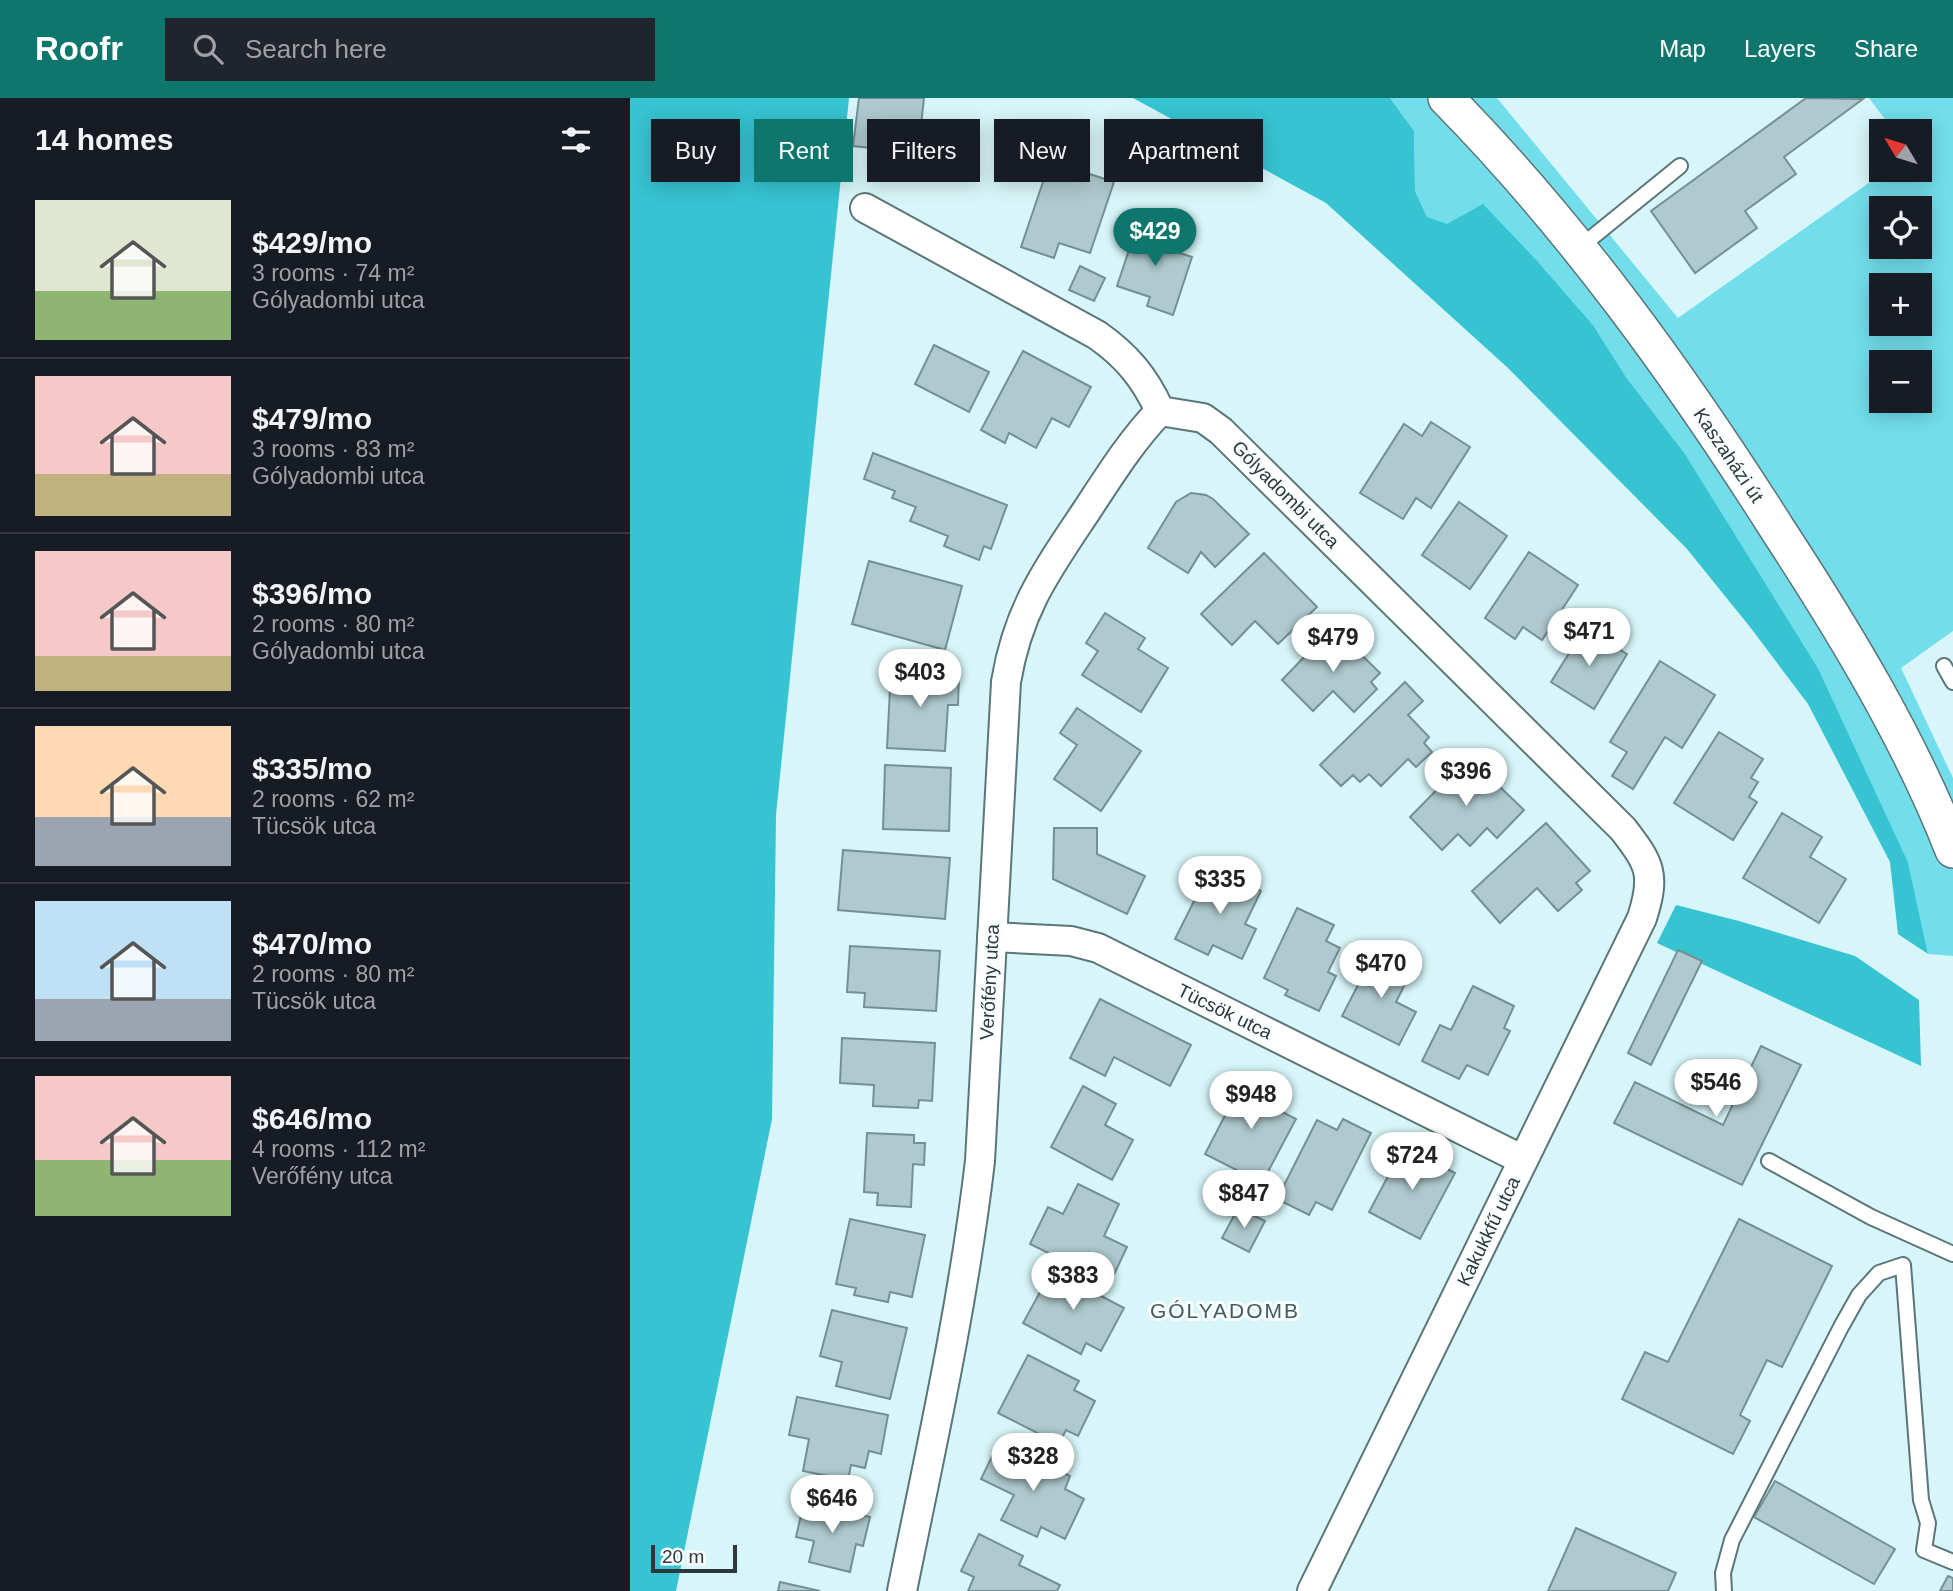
<!DOCTYPE html>
<meta charset="utf-8">
<style>
:root{--surface:#171b24;--page:#20242c;--text:#f1f3f6;--muted:#9ea1a6;--line:#363941;--accent:#0f766e}
body{margin:0;font-family:Helvetica,sans-serif;background:var(--page);color:var(--text);height:100vh;display:flex;flex-direction:column;font-size:26px;white-space:nowrap}
*{box-sizing:border-box;margin:0}
p{font-size:23px;color:var(--muted)}
.icon{flex:none;width:38px;height:38px;fill:none;stroke:currentColor;stroke-width:2;stroke-linecap:round;stroke-linejoin:round}
.map{position:relative;flex:1;overflow:hidden}
.sheet{display:flex;flex-direction:column;background:var(--surface);width:630px}
.sheet>*{flex:none}
.hud{position:absolute;left:21px;top:21px;width:665px;height:63px;display:flex;gap:14px}
.needle{width:46px;rotate:308deg}
.buttons{position:absolute;left:1239px;top:21px;display:grid;gap:14px}
.buttons a{display:grid;place-items:center;width:63px;height:63px;border-radius:0px;background:var(--surface);box-shadow:0 4px 18px #0003;font-size:35px}
.scale{position:absolute;left:21px;bottom:18px;width:86px;box-sizing:border-box;padding-left:7px;border:4px solid #2d383a;border-top:0;font-size:19px;line-height:24px;white-space:nowrap;color:#2d383a;-webkit-text-stroke:5px #f8fefe;paint-order:stroke}
.price{position:absolute;translate:-50% -60px;padding:0 16px;border-radius:24px;background:#fff;color:#222;font-size:23px;line-height:46px;filter:drop-shadow(0 2px 4px #0008)}
.price::after{content:'';position:absolute;left:50%;top:42px;width:21px;height:16px;margin-left:-10px;background:inherit;clip-path:polygon(0 0,100% 0,50% 100%)}
.price.selected{background:var(--accent);color:#fff}
ul{padding:0;list-style:none}
li{display:flex;align-items:center;gap:21px;height:175px;padding:0 35px}
li+li{border-top:2px solid var(--line)}
li span{display:grid;place-items:center;flex:none;width:196px;height:140px;border-radius:0px;color:#555}
li>.icon{margin-inline-start:auto}
span .icon{width:84px;height:84px;fill:#fffc;stroke-width:1}
li b{font-size:30px}
h2{display:flex;justify-content:space-between;align-items:center;height:84px;padding:0 35px;font-size:30px}
.chip{padding:0 24px;border-radius:0px;background:var(--surface);box-shadow:0 4px 18px #0003;font-size:24px;line-height:63px}
.chip.selected{background:var(--accent);color:#fff}
header{display:flex;align-items:center;gap:42px;box-sizing:border-box;height:98px;padding:0 35px;background:var(--accent);color:#fff}
header strong{font-size:33px}
nav{display:flex;gap:38px;margin-inline-start:auto;font-size:24px}
.search{width:490px;height:63px;background:var(--page);display:flex;align-items:center;gap:18px;box-sizing:border-box;padding:0 24px;border-radius:0px;color:var(--muted);font-size:26px}
main{display:flex;flex:1;min-height:0}
.map>svg:first-child{display:block}
</style>
<header>
<strong>Roofr</strong>
<div class="search"><svg class="icon" aria-label="search" viewBox="0 0 24 24"><circle cx="10" cy="10" r="6"/><path d="M15 15l6 6"/></svg>Search here</div>
<nav><a>Map</a><a>Layers</a><a>Share</a></nav>
</header>
<main>
<section class="sheet">
<h2>14 homes<svg class="icon" aria-label="filters" viewBox="0 0 24 24"><path d="M4 7h16M4 17h16"/><circle cx="9" cy="7" r="2"/><circle cx="15" cy="17" r="2"/></svg></h2>
<ul>
<li><span style="background:linear-gradient(#dfe7d0 65%,#8fb573 0)"><svg class="icon" aria-label="home" viewBox="0 0 24 24"><path d="M3 11l9-7 9 7M6 9v11h12V9"/></svg></span><div><b>$429/mo</b><p>3 rooms · 74 m²</p><p>Gólyadombi utca</p></div></li>
<li><span style="background:linear-gradient(#f6c9c9 70%,#c2b280 0)"><svg class="icon" aria-label="home" viewBox="0 0 24 24"><path d="M3 11l9-7 9 7M6 9v11h12V9"/></svg></span><div><b>$479/mo</b><p>3 rooms · 83 m²</p><p>Gólyadombi utca</p></div></li>
<li><span style="background:linear-gradient(#f6c9c9 75%,#c2b280 0)"><svg class="icon" aria-label="home" viewBox="0 0 24 24"><path d="M3 11l9-7 9 7M6 9v11h12V9"/></svg></span><div><b>$396/mo</b><p>2 rooms · 80 m²</p><p>Gólyadombi utca</p></div></li>
<li><span style="background:linear-gradient(#ffd9b3 65%,#9aa5b1 0)"><svg class="icon" aria-label="home" viewBox="0 0 24 24"><path d="M3 11l9-7 9 7M6 9v11h12V9"/></svg></span><div><b>$335/mo</b><p>2 rooms · 62 m²</p><p>Tücsök utca</p></div></li>
<li><span style="background:linear-gradient(#bfe0f5 70%,#9aa5b1 0)"><svg class="icon" aria-label="home" viewBox="0 0 24 24"><path d="M3 11l9-7 9 7M6 9v11h12V9"/></svg></span><div><b>$470/mo</b><p>2 rooms · 80 m²</p><p>Tücsök utca</p></div></li>
<li><span style="background:linear-gradient(#f6c9c9 60%,#8fb573 0)"><svg class="icon" aria-label="home" viewBox="0 0 24 24"><path d="M3 11l9-7 9 7M6 9v11h12V9"/></svg></span><div><b>$646/mo</b><p>4 rooms · 112 m²</p><p>Verőfény utca</p></div></li>
</ul>
</section>
<div class="map">
<svg width="1323" height="1493" viewBox="0 0 1323 1493">
<rect width="100%" height="100%" fill="#d8f6f9"/>
<path fill="#72deeb" fill-rule="evenodd" d="M760,0H867L1048,220L1257,72H1290V33H1264L1239,0H1323V533L1271,570L1323,680V858L1298,856L1278,764L1188,570L1055,356L996,279L963,227L909,165L797,119L785,93L784,33ZM1251,110H1290V149H1251ZM1251,187H1290V226H1251ZM1251,264H1290V303H1251Z"/>
<g fill="#36c3d2">
<path d="M0,0H219L146,717L142,1021L46,1493H0Z"/>
<path d="M503,0H760L784,33L785,93L797,119L817,126L853,106L909,165L963,227L996,279L1055,356L1188,570L1278,764L1298,856L1268,836L1260,764L1178,606L1120,529L1057,451L878,270L696,105Z"/>
<path d="M1046,807L1109,823L1225,858L1289,902L1291,968L1027,845Z"/>
</g>
<g fill="#aecace" stroke="#759094" stroke-width="2">
<path d="M229,0H294L288,55L223,48Z"/>
<path d="M1176,0L1233,1L1154,59L1166,76L1115,113L1127,130L1065,175L1021,113Z"/>
<path d="M431,32L450,38L441,66L422,60Z"/>
<path d="M420,63L484,84L460,155L429,145L424,160L391,149Z"/>
<path d="M508,125L549,139L544,153L562,159L543,217L517,208L520,199L487,188Z"/>
<path d="M450,168L475,180L464,203L439,192Z"/>
<path d="M304,247L359,274L339,314L285,286Z"/>
<path d="M393,253L461,289L439,329L422,320L406,350L379,335L375,345L351,332Z"/>
<path d="M801,324L840,349L801,410L786,400L773,421L730,395L774,326L792,338Z"/>
<path d="M243,355L377,407L361,451L354,448L349,462L314,448L318,438L280,423L286,409L262,400L265,393L234,381Z"/>
<path d="M561,395L576,397L583,401L619,436L585,469L571,454L558,475L518,450L546,404Z"/>
<path d="M829,404L877,438L840,491L792,457Z"/>
<path d="M899,454L948,487L912,542L893,529L885,541L855,520Z"/>
<path d="M634,455L687,509L648,546L625,523L602,547L571,516Z"/>
<path d="M239,463L332,488L315,552L222,526Z"/>
<path d="M475,515L515,540L508,551L538,570L511,614L452,577L468,553L456,545Z"/>
<path d="M703,529L750,575L741,584L747,591L724,614L703,593L683,613L652,582Z"/>
<path d="M955,530L997,556L964,611L921,584Z"/>
<path d="M1030,563L1085,597L1052,650L1035,639L1003,691L982,678L997,654L980,644Z"/>
<path d="M261,571L329,575L328,607H318L315,653L257,650Z"/>
<path d="M775,584L793,603L778,617L799,639L794,645L802,654L786,669L778,661L751,688L739,676L730,684L723,677L711,688L690,667Z"/>
<path d="M447,610L511,653L471,713L424,681L447,647L430,635Z"/>
<path d="M1089,634L1133,661L1121,680L1128,684L1119,699L1127,704L1103,742L1044,705Z"/>
<path d="M839,659L894,712L867,740L857,730L840,748L828,736L812,752L780,719Z"/>
<path d="M255,667L321,670L319,733L253,731Z"/>
<path d="M1152,715L1192,739L1180,759L1216,781L1189,825L1113,780Z"/>
<path d="M916,725L960,773L946,785L952,792L928,813L907,790L870,825L842,793Z"/>
<path d="M424,730H467V756L515,778L497,816L423,781Z"/>
<path d="M213,752L320,760L315,821L208,812Z"/>
<path d="M581,769L631,793L615,826L626,831L612,861L583,847L578,857L545,841Z"/>
<path d="M667,810L704,827L696,843L710,850L698,874L706,878L689,913L655,897L658,892L634,880Z"/>
<path d="M220,848L310,853L306,913L234,909L235,895L217,894Z"/>
<path d="M1048,852L1072,863L1021,967L998,955Z"/>
<path d="M745,854L782,872L766,904L786,914L769,947L712,918Z"/>
<path d="M843,888L884,908L874,930L880,933L858,977L837,967L829,981L792,963L810,927L821,932Z"/>
<path d="M470,901L561,947L540,988L484,959L475,978L440,960Z"/>
<path d="M212,940L305,945L302,1003L289,1002L288,1010L243,1008L244,987L210,985Z"/>
<path d="M1131,948L1171,967L1112,1087L984,1025L1005,984L1093,1027Z"/>
<path d="M617,975L644,989L635,1005L666,1021L632,1085L575,1056Z"/>
<path d="M453,988L486,1006L475,1027L503,1042L482,1082L421,1049Z"/>
<path d="M713,1021L741,1035L702,1112L686,1104L679,1117L647,1101L687,1022L707,1032Z"/>
<path d="M237,1035L284,1037V1045H295L294,1067L283,1066L281,1109L247,1107L248,1095L234,1094Z"/>
<path d="M774,1048L825,1075L790,1141L739,1114Z"/>
<path d="M448,1086L489,1106L474,1138L497,1149L480,1185L400,1146L418,1109L433,1116Z"/>
<path d="M608,1110L635,1123L619,1154L592,1140Z"/>
<path d="M220,1121L295,1137L282,1199L260,1194L258,1204L224,1197L226,1190L206,1186Z"/>
<path d="M1109,1121L1202,1168L1152,1269L1137,1262L1110,1317L1120,1323L1103,1356L992,1301L1015,1254L1038,1264Z"/>
<path d="M426,1165L456,1181L452,1188L494,1210L471,1253L456,1245L451,1256L393,1225Z"/>
<path d="M202,1212L277,1230L260,1301L206,1288L212,1264L190,1258Z"/>
<path d="M398,1257L449,1283L444,1292L465,1303L448,1338L436,1332L429,1346L368,1315Z"/>
<path d="M167,1299L258,1317L251,1356L239,1353L235,1370L221,1367L218,1382L173,1373L179,1341L159,1337Z"/>
<path d="M369,1344L440,1378L435,1391L454,1401L435,1441L411,1429L407,1439L371,1422L384,1397L351,1381Z"/>
<path d="M1145,1383L1265,1451L1244,1486L1124,1419Z"/>
<path d="M174,1404L240,1419L233,1448L226,1446L220,1474L179,1464L184,1443L166,1439Z"/>
<path d="M946,1430L1046,1475L1038,1493H918Z"/>
<path d="M349,1436L393,1458L389,1467L430,1487L427,1493H338L344,1479L331,1473Z"/>
<path d="M1318,1478L1323,1480V1493H1310Z"/>
<path d="M150,1484L190,1493H148Z"/>
</g>
<g fill="none" stroke-linecap="round" stroke-linejoin="round">
<g stroke="#5b7679" stroke-width="18">
<g id="service">
<path d="M949,150L1050,68"/>
<path d="M1314,568L1323,584"/>
<path d="M1139,1063L1241,1119L1323,1156"/>
<path d="M1094,1493L1093,1475L1102,1442L1211,1229L1229,1197L1249,1175L1273,1167L1291,1402L1298,1425L1294,1452L1323,1464"/>
</g>
</g>
<g stroke="#5b7679" stroke-width="32">
<g id="minor">
<path d="M235,110L467,237C497,258 515,280 530,313L573,320L591,333L993,731C1020,766 1026,776 1012,820L682,1493"/>
<path d="M362,839L441,843L468,850L893,1062"/>
<path d="M272,1493C301,1350 333,1208 350,1063L376,584C388,511 417,472 457,412C480,377 501,343 530,313"/>
</g>
</g>
<g stroke="#5b7679" stroke-width="38">
<path id="tertiary" d="M816,0C943,129 1051,279 1148,432C1214,533 1279,640 1323,752"/>
</g>
<use href="#service" stroke="#fff" stroke-width="14"/>
<use href="#minor" stroke="#fff" stroke-width="28"/>
<use href="#tertiary" stroke="#fff" stroke-width="35"/>
</g>
<g text-anchor="middle" stroke-width="6" stroke-linejoin="round" paint-order="stroke">
<g font-size="19" fill="#2d383a" stroke="#f8fefe">
<text transform="translate(1099 357) rotate(56)" y="7">Kaszaházi út</text>
<text transform="translate(656 396) rotate(45)" y="7">Gólyadombi utca</text>
<text transform="translate(359 884) rotate(-87)" y="7">Verőfény utca</text>
<text transform="translate(595 913) rotate(26)" y="7">Tücsök utca</text>
<text transform="translate(858 1133) rotate(-64)" y="7">Kakukkfű utca</text>
</g>
<g font-size="21" letter-spacing="2" fill="#415b5e" stroke="#f8fefe">
<text x="595" y="1220">GÓLYADOMB</text>
</g>
</g>
</svg>
<div class="buttons">
<a><svg class="needle" viewBox="-14 -14 28 28"><path d="M0-13l5 13h-10z" fill="#e53935"/><path d="M0 13l5-13h-10z" fill="#9ea1a6"/></svg></a>
<a><svg class="icon" aria-label="locate" viewBox="0 0 24 24"><circle cx="12" cy="12" r="6"/><path d="M12 2v4M12 18v4M2 12h4M18 12h4"/></svg></a>
<a>+</a>
<a>−</a>
</div>
<div class="scale">20 m</div>
<b class="price selected" style="left:525px;top:170px">$429</b>
<b class="price" style="left:959px;top:570px">$471</b>
<b class="price" style="left:703px;top:576px">$479</b>
<b class="price" style="left:290px;top:611px">$403</b>
<b class="price" style="left:836px;top:710px">$396</b>
<b class="price" style="left:590px;top:818px">$335</b>
<b class="price" style="left:751px;top:902px">$470</b>
<b class="price" style="left:1086px;top:1021px">$546</b>
<b class="price" style="left:621px;top:1033px">$948</b>
<b class="price" style="left:782px;top:1094px">$724</b>
<b class="price" style="left:614px;top:1132px">$847</b>
<b class="price" style="left:443px;top:1214px">$383</b>
<b class="price" style="left:403px;top:1395px">$328</b>
<b class="price" style="left:202px;top:1437px">$646</b>
<div class="hud">
<a class="chip">Buy</a>
<a class="chip selected">Rent</a>
<a class="chip">Filters</a>
<a class="chip">New</a>
<a class="chip">Apartment</a>
</div>
</div>
</main>
